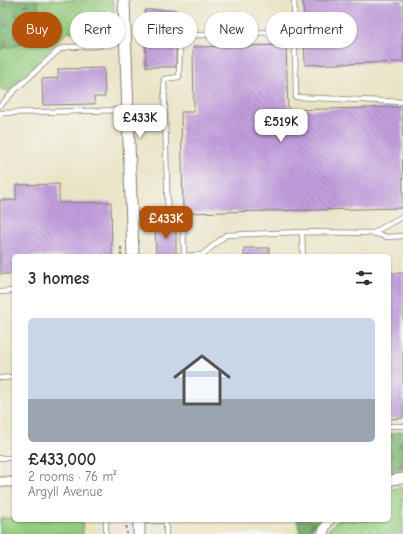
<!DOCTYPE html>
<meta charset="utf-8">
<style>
:root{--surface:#fff;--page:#f7f7f7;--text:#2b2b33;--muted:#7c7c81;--accent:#b45309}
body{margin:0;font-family:"Comic Neue",sans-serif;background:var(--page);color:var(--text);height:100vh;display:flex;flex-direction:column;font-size:15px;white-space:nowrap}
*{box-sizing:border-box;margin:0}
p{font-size:13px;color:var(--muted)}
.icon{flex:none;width:22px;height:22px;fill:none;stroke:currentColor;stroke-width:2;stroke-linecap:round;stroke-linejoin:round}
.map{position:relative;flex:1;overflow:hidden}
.panel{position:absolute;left:12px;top:254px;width:379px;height:268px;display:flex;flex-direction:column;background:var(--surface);border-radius:6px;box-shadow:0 1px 3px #0004}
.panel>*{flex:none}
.top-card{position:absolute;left:12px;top:12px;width:379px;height:36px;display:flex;gap:8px}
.price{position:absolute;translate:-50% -34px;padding:0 9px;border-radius:8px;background:#fff;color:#222;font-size:13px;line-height:26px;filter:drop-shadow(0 1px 2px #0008)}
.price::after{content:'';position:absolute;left:50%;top:24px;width:12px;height:9px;margin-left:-6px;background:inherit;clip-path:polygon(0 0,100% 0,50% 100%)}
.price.on{background:var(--accent);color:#fff}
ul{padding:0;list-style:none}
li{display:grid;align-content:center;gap:8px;height:212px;padding:0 16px}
li span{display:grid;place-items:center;height:124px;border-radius:6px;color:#555}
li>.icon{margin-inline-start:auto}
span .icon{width:72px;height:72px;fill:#fffc;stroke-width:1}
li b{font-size:17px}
h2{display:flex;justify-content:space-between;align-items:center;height:48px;padding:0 16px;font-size:17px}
.pill{padding:0 14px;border-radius:18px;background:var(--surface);box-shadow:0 1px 3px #0004;font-size:14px;line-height:36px}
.pill.on{background:var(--accent);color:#fff}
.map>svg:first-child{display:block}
</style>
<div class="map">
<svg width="403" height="534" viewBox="0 0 403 534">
<defs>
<pattern id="green-dots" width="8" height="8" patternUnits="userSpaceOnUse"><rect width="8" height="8" fill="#96cc7e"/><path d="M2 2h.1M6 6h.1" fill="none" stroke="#81af6c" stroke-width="1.8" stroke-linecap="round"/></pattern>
<pattern id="forest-firs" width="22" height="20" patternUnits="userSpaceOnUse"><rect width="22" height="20" fill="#78b06d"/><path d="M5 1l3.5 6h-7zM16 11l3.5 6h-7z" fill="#628e59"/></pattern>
<pattern id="building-back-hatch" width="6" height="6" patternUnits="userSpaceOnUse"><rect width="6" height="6" fill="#c29ede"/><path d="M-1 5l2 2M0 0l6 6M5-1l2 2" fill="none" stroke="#9d80b3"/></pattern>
</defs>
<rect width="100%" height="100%" fill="#f6f6f2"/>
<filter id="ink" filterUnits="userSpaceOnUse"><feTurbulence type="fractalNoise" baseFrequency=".025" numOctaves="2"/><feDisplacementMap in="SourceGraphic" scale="8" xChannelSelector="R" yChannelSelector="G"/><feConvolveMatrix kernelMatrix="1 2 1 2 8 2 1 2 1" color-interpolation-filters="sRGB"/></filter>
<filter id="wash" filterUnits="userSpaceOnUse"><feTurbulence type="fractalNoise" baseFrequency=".012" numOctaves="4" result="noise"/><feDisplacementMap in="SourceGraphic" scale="16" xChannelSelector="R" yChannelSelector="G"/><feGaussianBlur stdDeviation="0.9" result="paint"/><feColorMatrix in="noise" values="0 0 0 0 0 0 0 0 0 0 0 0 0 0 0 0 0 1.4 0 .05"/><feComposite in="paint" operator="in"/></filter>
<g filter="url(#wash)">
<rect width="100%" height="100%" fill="#eae4c7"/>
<g fill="url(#green-dots)" stroke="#59744d">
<path d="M0,0H112L117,30L68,32L9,91L0,89Z"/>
<path d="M403,487V534H326L329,529L338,520H389V489Z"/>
</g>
<g fill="url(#forest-firs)" stroke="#4a6644">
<path d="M0,0H37L41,30L16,46L0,49Z"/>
<path d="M403,431V469L389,471V434Z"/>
<path d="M297,520H319L308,534H300Z"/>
</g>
<path fill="#96cc7e" stroke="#59744d" d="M0,518H14V520H82L83,534H0Z"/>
<g id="blocks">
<g fill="url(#building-back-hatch)">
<path d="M303,0H403V62L305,65Z"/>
<path d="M145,10H176V67H146Z"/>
<path d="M286,45L288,110L402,107L403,208L183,213L181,112H194L193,47Z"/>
<path d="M104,68L105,97H94L95,104L43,105L42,79L58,78V69Z"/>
<path d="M59,184V203L111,202L112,256H14V274H0V200H16V185Z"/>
<path d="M176,224V253L174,256H156L155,225Z"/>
<rect x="244" y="248" width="25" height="8"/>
<path d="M389,273H403V418L389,419Z"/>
</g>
</g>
</g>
<g filter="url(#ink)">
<use href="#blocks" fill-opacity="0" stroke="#838072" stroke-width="1"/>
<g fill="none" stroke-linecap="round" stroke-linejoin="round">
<g stroke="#838072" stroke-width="6">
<g id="service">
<path d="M294,0L296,97L403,102"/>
<path d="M0,106L14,91L60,49L68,47L99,46"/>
<path d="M0,113L128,110"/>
<path d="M302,232L303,256"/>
<path d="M373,233L403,216"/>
<path d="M178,256L202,255L226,235L302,232L373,233L387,237L403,236"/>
<path d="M184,256L183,219H168L164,79L179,77L180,36L294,31"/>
<path d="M0,292L14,291"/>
<path d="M0,378L14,377"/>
<path d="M389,426H403"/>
<path d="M0,458H14"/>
<path d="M106,520V534"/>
<path d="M139,521H166V534"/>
</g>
</g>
<g stroke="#838072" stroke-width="11">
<g id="minor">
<path d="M0,482H14"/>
<path d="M389,482L392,480L403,478"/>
<path d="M322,534L328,522L330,520"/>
</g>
</g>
<g stroke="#838072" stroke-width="13">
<g id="tertiary">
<path d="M124,0L133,256"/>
<path d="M139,520V534"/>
</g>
</g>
<g stroke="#838072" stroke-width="2" stroke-dasharray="3 3" stroke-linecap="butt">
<path d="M121,247V256"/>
<path d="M126,520L127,534"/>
</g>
<use href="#service" stroke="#fff" stroke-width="4.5"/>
<use href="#minor" stroke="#fff" stroke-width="9"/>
<use href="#tertiary" stroke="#fff" stroke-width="11"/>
</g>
</g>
</svg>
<b class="price" style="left:140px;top:139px">£433K</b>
<b class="price" style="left:281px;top:143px">£519K</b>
<b class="price on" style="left:166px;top:240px">£433K</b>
<div class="top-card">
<a class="pill on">Buy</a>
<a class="pill">Rent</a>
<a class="pill">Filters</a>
<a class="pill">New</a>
<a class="pill">Apartment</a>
</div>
<section class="panel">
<h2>3 homes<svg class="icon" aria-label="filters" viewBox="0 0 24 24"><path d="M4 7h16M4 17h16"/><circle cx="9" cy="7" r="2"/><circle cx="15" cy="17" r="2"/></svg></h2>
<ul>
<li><span style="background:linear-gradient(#c9d6e8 65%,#9aa5b1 0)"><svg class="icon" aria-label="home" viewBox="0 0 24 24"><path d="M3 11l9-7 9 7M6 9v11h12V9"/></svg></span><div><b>£433,000</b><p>2 rooms · 76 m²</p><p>Argyll Avenue</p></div></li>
</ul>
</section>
</div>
